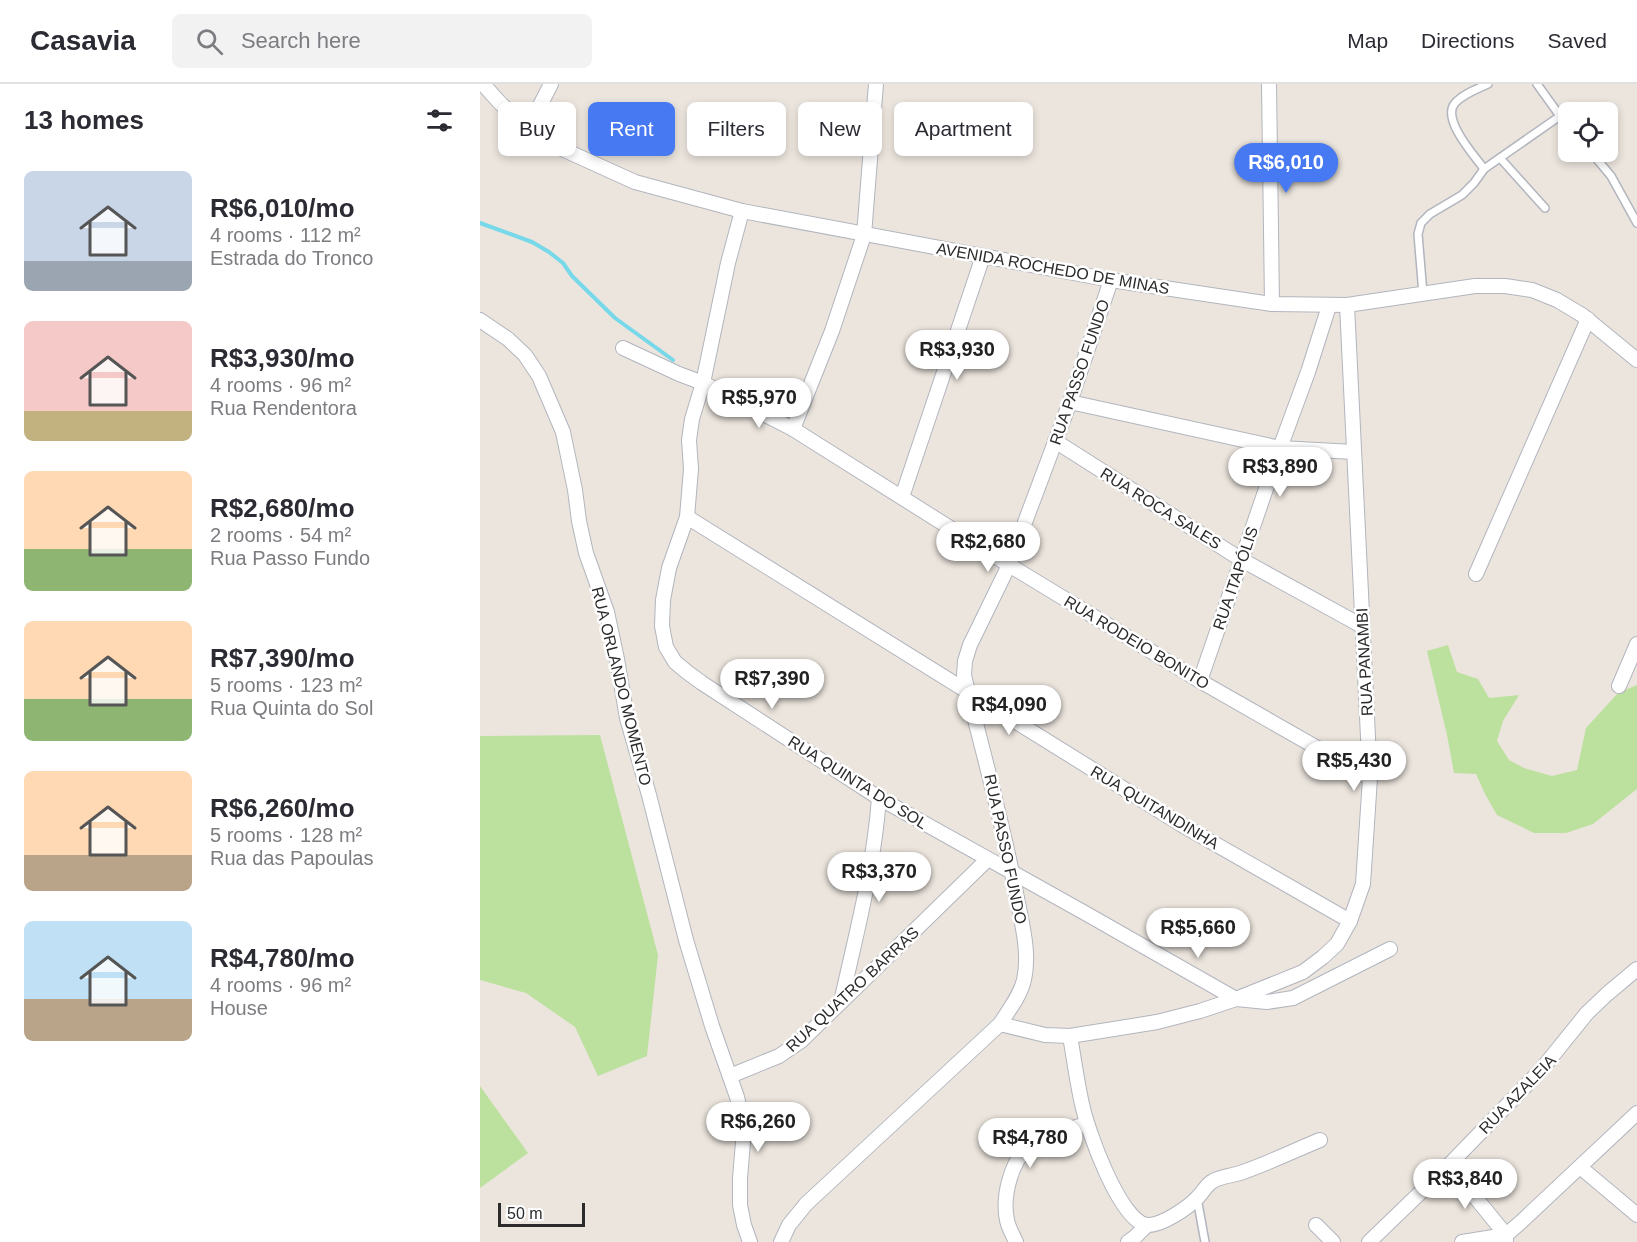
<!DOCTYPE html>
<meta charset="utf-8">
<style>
:root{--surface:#fff;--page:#f2f2f3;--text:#2b2b33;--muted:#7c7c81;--line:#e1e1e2;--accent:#4679f2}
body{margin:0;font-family:Helvetica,sans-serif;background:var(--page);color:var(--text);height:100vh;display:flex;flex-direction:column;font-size:22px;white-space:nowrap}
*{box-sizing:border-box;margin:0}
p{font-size:20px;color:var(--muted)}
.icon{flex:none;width:33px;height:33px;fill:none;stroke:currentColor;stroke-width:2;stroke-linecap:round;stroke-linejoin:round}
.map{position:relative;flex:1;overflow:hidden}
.sheet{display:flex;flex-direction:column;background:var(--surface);width:480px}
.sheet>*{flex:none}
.top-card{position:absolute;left:18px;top:18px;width:570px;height:54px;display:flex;gap:12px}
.buttons{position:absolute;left:1078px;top:18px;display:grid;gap:12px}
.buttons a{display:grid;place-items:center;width:60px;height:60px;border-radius:9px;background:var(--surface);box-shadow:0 3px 9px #0003;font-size:30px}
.scale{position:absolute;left:18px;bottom:15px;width:87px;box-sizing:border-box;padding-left:6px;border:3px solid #2b2b2b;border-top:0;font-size:16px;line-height:21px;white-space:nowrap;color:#2b2b2b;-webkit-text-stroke:4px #fff;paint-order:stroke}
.price{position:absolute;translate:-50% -51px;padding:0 14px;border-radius:21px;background:#fff;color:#222;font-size:20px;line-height:39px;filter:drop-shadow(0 2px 3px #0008)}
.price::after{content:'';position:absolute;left:50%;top:36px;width:18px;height:14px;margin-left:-9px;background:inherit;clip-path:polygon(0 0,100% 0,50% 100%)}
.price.selected{background:var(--accent);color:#fff}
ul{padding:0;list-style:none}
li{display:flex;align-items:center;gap:18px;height:150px;padding:0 24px}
li span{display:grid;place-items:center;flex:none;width:168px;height:120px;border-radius:9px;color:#555}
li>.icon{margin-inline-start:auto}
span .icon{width:72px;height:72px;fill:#fffc;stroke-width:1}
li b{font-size:26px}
h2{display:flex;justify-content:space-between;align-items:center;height:72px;padding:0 24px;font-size:26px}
.pill{padding:0 21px;border-radius:9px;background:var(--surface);box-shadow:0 3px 9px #0003;font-size:21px;line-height:54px}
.pill.selected{background:var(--accent);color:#fff}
header{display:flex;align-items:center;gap:36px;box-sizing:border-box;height:84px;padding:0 30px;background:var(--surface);border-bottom:2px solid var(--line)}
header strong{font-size:28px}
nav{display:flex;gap:33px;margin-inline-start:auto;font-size:21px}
.search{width:420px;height:54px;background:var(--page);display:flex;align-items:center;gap:15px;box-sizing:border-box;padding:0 21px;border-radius:9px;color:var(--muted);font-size:22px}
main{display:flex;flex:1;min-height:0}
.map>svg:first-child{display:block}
</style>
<header>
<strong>Casavia</strong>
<div class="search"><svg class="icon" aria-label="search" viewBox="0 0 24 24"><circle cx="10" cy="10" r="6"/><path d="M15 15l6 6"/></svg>Search here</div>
<nav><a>Map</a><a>Directions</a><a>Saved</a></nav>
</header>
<main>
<section class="sheet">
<h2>13 homes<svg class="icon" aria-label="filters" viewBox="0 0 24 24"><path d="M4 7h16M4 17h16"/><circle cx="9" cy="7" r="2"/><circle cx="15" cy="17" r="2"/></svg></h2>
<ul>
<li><span style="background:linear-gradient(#c9d6e8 75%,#9aa5b1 0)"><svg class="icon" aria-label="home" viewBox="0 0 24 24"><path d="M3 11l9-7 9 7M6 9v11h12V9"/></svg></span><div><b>R$6,010/mo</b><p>4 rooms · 112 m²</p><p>Estrada do Tronco</p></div></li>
<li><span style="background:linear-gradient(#f6c9c9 75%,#c2b280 0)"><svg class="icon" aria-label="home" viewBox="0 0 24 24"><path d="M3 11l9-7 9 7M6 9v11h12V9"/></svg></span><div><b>R$3,930/mo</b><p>4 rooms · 96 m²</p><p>Rua Rendentora</p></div></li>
<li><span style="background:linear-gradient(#ffd9b3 65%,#8fb573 0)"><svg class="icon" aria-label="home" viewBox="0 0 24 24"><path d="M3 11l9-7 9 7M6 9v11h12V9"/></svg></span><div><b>R$2,680/mo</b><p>2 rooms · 54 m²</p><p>Rua Passo Fundo</p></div></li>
<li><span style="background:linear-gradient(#ffd9b3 65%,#8fb573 0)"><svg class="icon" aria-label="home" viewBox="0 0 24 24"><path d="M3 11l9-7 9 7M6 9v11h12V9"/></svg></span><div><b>R$7,390/mo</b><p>5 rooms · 123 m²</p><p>Rua Quinta do Sol</p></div></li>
<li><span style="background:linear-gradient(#ffd9b3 70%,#b9a48a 0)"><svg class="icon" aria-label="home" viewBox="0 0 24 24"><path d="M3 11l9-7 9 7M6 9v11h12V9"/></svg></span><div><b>R$6,260/mo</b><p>5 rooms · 128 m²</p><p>Rua das Papoulas</p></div></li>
<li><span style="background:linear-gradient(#bfe0f5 65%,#b9a48a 0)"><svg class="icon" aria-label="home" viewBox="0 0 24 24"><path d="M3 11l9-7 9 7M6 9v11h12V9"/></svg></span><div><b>R$4,780/mo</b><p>4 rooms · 96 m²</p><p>House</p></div></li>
</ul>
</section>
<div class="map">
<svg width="1157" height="1158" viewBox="0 0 1157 1158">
<rect width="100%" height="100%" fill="#ece5de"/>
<g fill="#bce09e">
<path d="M968,561L977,588L998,595L1009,614L1039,611L1023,637L1017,657L1029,676L1044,684L1072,692L1097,686L1106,644L1138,609L1157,601V705L1113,740L1086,749H1054L1017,731L1005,710L996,690L974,689L967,651L947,567Z"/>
<path d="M120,651L178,871L167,972L118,992L95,943L46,909L0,896V652Z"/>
<path d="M0,1002L48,1069L0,1104Z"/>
</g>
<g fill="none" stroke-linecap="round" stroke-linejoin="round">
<path stroke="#77d8e9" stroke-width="4" d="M0,139L52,158L69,168L83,179L92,192L135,234L193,276"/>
<g stroke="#b2b5be" stroke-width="10">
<g id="service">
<path d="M1057,0L1080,32L1089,42"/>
<path d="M1111,68L1131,92L1157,139"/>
<path d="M1020,74L1065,124"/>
<path d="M1004,85C994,71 961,35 975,19C983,10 997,5 1008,0"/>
<path d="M943,210L938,150L941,139L950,130L982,111L994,99L1004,85L1080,32"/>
<path d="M717,1114L725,1158"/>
</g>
</g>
<g stroke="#b2b5be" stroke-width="16">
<g id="minor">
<path d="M3,0L20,19L48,45L80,64L155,98L262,127L631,196L792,220L867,221L995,202H1025L1052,206L1077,216L1102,231L1157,276"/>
<path d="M789,0L792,220"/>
<path d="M48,45L71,0"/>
<path d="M262,127L248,179L223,299L212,335L209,356L211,385L207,433L189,484L183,516L182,542L186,563L195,578L207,588L222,599L399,714L605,829L756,915L787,918L813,914L910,865"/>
<path d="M0,236L28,255L45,271L59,292L83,348L95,406L99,437L106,469L127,528L137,575L147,634L169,711L206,856L232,942L257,1013L262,1034L263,1058L260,1094V1121L264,1141L270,1158"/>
<path d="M143,264L199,290L223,299L313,345L529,481L720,597L890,694"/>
<path d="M590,318L800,364L874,368"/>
<path d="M313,345L352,247L384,151L396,0"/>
<path d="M575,357L762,476L882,542"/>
<path d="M422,413L503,172"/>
<path d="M207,433L702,741L870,837"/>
<path d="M996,490L1108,235"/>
<path d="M720,597L800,364L828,288L849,222"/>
<path d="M1139,602L1157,560"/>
<path d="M361,918C376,851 394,783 399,714"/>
<path d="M520,940L565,951L590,952L677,938L720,927L756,915L823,888L843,873L857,860L870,837L883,800L890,694L867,221"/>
<path d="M590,952C594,975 597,998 602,1020C607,1045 640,1138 667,1141C681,1142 708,1124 718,1113C723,1108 727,1100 733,1097C741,1092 751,1092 760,1089C787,1080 813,1067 840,1056"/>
<path d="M250,992L299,972L321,957L508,775"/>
<path d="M969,1081L1026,1151V1156"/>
<path d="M1100,1083L1157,1131"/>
<path d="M836,1141L853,1158"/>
<path d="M301,1158L309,1141L326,1120L520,940C529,926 540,912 544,896C550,869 542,840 537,814C524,744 505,676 488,608L484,591L485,577L490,561L529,481L590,318L631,196"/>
<path d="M536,1158C533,1151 528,1143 527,1136C522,1113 531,1077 549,1062C561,1053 592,1044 607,1040"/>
<path d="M648,1158L655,1153L667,1141"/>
<path d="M889,1158L969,1081L1061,986L1107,929L1127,910L1157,885"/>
<path d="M982,1158L1026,1151L1041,1138L1157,1029"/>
</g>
</g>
<use href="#service" stroke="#fff" stroke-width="7"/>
<use href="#minor" stroke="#fff" stroke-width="14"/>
</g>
<g text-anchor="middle" stroke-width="5" stroke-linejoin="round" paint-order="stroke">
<g font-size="16" fill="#2b2b2b" stroke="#fff">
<text transform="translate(573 184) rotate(10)" y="6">AVENIDA ROCHEDO DE MINAS</text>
<text transform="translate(599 288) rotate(-71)" y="6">RUA PASSO FUNDO</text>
<text transform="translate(681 424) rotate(32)" y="6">RUA ROCA SALES</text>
<text transform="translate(755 494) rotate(-71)" y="6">RUA ITAPÓLIS</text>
<text transform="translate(657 558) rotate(31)" y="6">RUA RODEIO BONITO</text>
<text transform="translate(884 578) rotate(-93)" y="6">RUA PANAMBI</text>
<text transform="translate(142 602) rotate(76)" y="6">RUA ORLANDO MOMENTO</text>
<text transform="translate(378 698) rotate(32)" y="6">RUA QUINTA DO SOL</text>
<text transform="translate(675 723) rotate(31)" y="6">RUA QUITANDINHA</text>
<text transform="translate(526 765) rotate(78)" y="6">RUA PASSO FUNDO</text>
<text transform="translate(372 905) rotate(-43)" y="6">RUA QUATRO BARRAS</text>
<text transform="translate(1037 1010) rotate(-46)" y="6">RUA AZALEIA</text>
</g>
</g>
</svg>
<div class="buttons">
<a><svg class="icon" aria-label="locate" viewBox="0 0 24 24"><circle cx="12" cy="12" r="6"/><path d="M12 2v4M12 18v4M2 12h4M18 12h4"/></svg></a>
</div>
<div class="scale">50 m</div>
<b class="price selected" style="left:806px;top:110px">R$6,010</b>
<b class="price" style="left:477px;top:297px">R$3,930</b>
<b class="price" style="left:279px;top:345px">R$5,970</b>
<b class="price" style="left:800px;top:414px">R$3,890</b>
<b class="price" style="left:508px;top:489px">R$2,680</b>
<b class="price" style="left:292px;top:626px">R$7,390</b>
<b class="price" style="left:529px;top:652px">R$4,090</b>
<b class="price" style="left:874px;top:708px">R$5,430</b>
<b class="price" style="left:399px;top:819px">R$3,370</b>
<b class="price" style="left:718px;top:875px">R$5,660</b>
<b class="price" style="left:278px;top:1069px">R$6,260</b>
<b class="price" style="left:550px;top:1085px">R$4,780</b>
<b class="price" style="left:985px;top:1126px">R$3,840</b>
<div class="top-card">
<a class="pill">Buy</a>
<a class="pill selected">Rent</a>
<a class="pill">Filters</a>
<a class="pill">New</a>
<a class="pill">Apartment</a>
</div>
</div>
</main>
